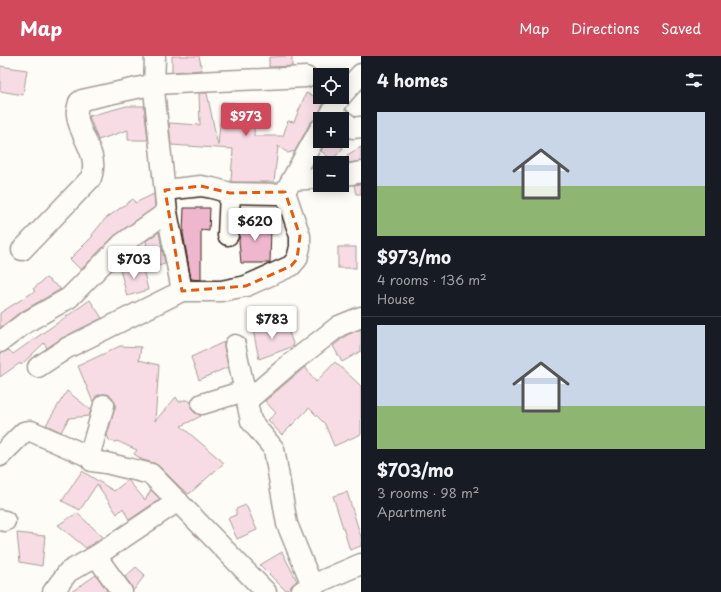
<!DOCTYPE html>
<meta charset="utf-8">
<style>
:root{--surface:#171b24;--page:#20242c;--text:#f1f3f6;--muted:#9ea1a6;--line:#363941;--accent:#d1495b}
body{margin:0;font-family:"Playpen Sans",sans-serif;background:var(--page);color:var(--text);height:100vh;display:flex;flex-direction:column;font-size:15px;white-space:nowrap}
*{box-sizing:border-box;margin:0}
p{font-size:13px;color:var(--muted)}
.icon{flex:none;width:22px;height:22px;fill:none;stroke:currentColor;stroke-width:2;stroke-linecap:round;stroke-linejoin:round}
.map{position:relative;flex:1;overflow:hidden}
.panel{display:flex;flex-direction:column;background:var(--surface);width:360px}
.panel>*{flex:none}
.tools{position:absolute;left:313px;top:12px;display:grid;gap:8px}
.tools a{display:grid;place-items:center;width:36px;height:36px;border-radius:0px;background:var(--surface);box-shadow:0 2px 10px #0003;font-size:20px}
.price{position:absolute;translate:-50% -34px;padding:0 9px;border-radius:4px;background:#fff;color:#222;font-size:13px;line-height:26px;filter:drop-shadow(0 1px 2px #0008)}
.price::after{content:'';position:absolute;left:50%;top:24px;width:12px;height:9px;margin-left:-6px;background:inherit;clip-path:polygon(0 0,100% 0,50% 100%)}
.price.current{background:var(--accent);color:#fff}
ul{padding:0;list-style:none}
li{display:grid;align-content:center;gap:8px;height:212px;padding:0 16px}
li+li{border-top:1px solid var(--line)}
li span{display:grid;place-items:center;height:124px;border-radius:0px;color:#555}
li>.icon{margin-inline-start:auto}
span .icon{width:72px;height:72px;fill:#fffc;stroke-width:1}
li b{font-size:17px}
h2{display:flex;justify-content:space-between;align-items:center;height:48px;padding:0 16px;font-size:17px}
header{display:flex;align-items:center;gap:24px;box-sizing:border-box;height:56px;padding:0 20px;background:var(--accent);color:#fff}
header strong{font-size:19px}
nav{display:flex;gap:22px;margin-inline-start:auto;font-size:14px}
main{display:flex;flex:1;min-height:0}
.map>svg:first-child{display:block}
</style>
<header>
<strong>Map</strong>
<nav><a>Map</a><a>Directions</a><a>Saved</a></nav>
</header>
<main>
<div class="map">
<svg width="361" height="536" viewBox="0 0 361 536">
<rect width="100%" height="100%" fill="#fdfcf7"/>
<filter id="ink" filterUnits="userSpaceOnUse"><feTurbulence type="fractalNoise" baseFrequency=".025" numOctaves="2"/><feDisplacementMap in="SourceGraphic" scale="8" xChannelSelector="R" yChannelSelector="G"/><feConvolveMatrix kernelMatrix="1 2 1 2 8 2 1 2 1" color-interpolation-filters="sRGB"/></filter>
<g filter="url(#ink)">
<g fill="#efb7ce" stroke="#3b2a1e">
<path d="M172,0H199L202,14L172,16Z"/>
<path d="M292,0V10L269,11V1Z"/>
<path d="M0,10L27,14L23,39L0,35Z"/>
<path d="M199,37H207L218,90L222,46L235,47V52L255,51L254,80H283L288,65L294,66L306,37L325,44L317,62L310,67L295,95L288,97L278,90L274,126H232L231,125L233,93L171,89L169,67L200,69Z"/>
<path d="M127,50H144L148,84H128V74L98,84L89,60Z"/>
<path d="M326,85H335L343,92L332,104L321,95Z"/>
<path d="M361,91V105L348,107L347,99Z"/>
<path d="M361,128V138H356L354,129Z"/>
<path d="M154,138L155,151L114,180L81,214L70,203L93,180L92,179L105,163L133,143L135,147Z"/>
<path d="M184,152H210L209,175L201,174V224L191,223L183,177Z"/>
<path d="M268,164L267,178L271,171L270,207H241L239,185L241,165Z"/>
<path d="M159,176L165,208L150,212L146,185Z"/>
<rect x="338" y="191" width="18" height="21"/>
<path d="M142,208L148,234L127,240L120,213Z"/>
<path d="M46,222L61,233L19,257L0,272V257L35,235L33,233Z"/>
<path d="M90,244L102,262L62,282L47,292L44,287L21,309L20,307L0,321V297L9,294L13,298Z"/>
<path d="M285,266L294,290L259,303L253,274Z"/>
<path d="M361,273V295L342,306L333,290L347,279Z"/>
<path d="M224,286V291L228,311L199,324L191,301Z"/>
<path d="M120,290L141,291L139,304L159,309L155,365L176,341L179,346L184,344H187L191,346V352L194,356L201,360L181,370L224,407L189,438L181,432L159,410L154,407L143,404L134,398L137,394L117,385L116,386L109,384L107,379L115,352V346L112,341L107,338H102L96,340L93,346L78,310Z"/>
<path d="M335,306L361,330V378L334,390L325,368L309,352L282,379L268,364L276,357L265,345L305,311L316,326Z"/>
<path d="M67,335L91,354L89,360L69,362L61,376L46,369Z"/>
<path d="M82,415L114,435L128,424L145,444L151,434L160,443L129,464L123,452L117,458L97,428L80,454L62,445Z"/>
<path d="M347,436L361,481V490L350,494L333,440Z"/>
<path d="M246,449L257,474L237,483L228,462L236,459V453Z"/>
<path d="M77,457L103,481L86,492L58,469Z"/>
<path d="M17,477L45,480L42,510L20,506Z"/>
<path d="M282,496L297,525L291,530L290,534L284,533L260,509Z"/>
<path d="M136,511L145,519L133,535L131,529L125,521Z"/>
<path d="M96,519L108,536H71Z"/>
</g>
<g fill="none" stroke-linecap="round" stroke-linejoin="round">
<g stroke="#3b2a1e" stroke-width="23">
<g id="minor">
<path d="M342,39L361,18"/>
<path d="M328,63L340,41"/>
<path d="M342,64L353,72L361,71"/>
<path d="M342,120L361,116"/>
<path d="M292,124L320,122"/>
<path d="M165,134L201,130L212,132L230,137L277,138L285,136L320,73"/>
<path d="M167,156L182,235"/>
<path d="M228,179L230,137"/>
<path d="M22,194L91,122C100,98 79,81 77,59C76,55 78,51 79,46L82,44L155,28L306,21"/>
<path d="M0,286L25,267L69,242L122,188L167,156L154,34L155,0"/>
<path d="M235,289L251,365L274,393L287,468L312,529"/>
<path d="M38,311L67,292L182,235H221L246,230L291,210L297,203L300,191V180L285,136"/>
<path d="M247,345L290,308L339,270L361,261"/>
<path d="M202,348L244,335"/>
<path d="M104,349L91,394L90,401L92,405L106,407L151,418L266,536"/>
<path d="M0,400L24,376L31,375L90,401"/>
<path d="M0,464L5,465"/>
<path d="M96,500L122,536"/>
<path d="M53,536L68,516L96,500L178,445"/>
<path d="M301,536L312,529L361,508"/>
</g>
</g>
<use href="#minor" stroke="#fdfcf7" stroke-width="20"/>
</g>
</g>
<path d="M0 0H361V536H0ZM201,130L230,137L285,136L300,180L297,203L291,210L246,230L182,235L165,134Z" fill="#fdfcf7" fill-opacity=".55" fill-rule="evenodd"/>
<path fill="none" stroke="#e8590c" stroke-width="3" stroke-dasharray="8 5" stroke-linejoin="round" d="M201,130L230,137L285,136L300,180L297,203L291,210L246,230L182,235L165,134Z"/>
</svg>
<div class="tools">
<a><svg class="icon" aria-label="locate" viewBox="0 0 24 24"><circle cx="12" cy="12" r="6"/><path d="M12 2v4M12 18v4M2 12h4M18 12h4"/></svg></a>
<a>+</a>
<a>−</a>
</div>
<b class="price current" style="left:246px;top:81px">$973</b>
<b class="price" style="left:255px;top:186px">$620</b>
<b class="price" style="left:134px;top:224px">$703</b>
<b class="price" style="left:272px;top:284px">$783</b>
</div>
<section class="panel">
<h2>4 homes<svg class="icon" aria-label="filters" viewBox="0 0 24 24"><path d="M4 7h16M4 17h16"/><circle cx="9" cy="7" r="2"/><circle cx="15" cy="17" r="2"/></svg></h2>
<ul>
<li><span style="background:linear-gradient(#c9d6e8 60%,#8fb573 0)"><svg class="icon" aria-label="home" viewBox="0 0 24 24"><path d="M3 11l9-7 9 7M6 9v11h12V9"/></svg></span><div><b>$973/mo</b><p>4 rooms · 136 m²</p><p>House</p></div></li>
<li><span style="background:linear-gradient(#c9d6e8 65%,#8fb573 0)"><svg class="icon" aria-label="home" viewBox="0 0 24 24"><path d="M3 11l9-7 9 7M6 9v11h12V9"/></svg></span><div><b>$703/mo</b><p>3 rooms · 98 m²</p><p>Apartment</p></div></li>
</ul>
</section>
</main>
